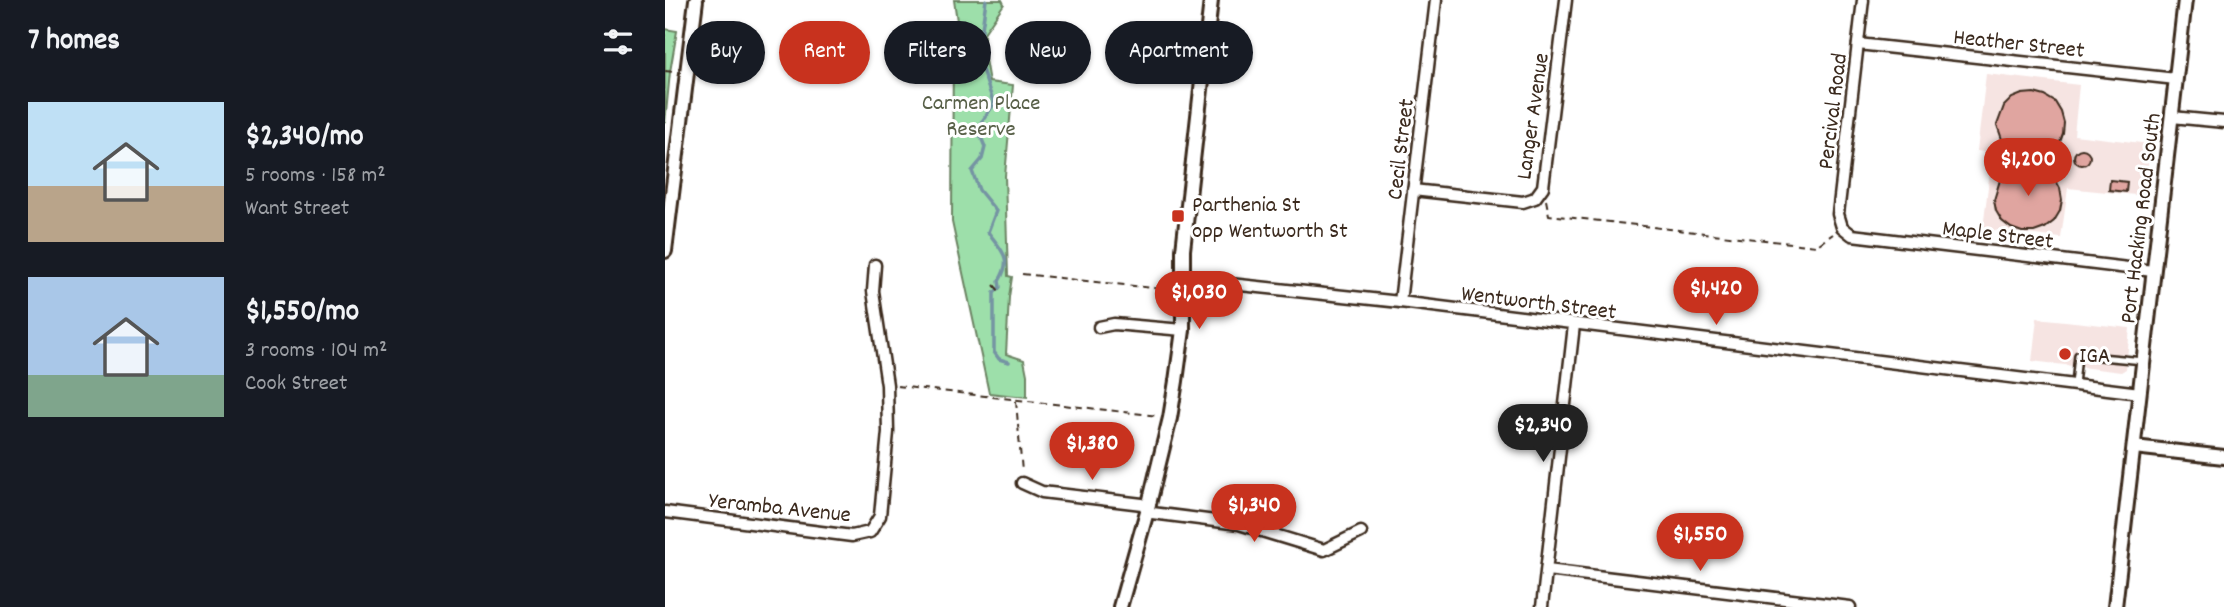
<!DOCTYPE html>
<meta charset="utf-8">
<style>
:root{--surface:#171b24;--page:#20242c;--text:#f1f3f6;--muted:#9ea1a6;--accent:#c8321e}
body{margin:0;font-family:Dekko,sans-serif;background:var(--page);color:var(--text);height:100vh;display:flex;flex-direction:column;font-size:26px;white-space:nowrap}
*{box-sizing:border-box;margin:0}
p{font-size:23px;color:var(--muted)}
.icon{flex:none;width:38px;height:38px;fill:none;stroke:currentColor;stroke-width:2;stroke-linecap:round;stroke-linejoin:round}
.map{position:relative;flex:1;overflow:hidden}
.drawer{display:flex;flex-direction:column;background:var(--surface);width:665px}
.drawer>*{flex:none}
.banner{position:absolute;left:21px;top:21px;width:665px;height:63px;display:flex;gap:14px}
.price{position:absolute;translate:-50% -60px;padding:0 16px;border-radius:24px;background:var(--accent);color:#fff;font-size:23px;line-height:46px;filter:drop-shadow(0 2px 4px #0008)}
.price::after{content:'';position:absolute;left:50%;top:42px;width:21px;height:16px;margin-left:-10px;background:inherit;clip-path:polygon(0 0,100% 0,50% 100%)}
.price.current{background:#222;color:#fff}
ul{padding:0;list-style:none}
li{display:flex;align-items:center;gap:21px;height:175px;padding:0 28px}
li span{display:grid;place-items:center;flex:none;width:196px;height:140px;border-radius:0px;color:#555}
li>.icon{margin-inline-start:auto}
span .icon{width:84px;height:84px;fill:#fffc;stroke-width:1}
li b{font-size:30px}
h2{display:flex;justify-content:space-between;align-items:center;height:84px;padding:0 28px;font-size:30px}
.chip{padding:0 24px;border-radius:32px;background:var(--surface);box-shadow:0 2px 5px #0004;font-size:24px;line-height:63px}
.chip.current{background:var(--accent);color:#fff}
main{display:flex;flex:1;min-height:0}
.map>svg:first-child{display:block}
</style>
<main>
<section class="drawer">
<h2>7 homes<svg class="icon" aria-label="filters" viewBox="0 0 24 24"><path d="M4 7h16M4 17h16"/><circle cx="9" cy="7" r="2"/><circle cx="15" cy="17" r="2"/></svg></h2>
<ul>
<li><span style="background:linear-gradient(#bfe0f5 60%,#b9a48a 0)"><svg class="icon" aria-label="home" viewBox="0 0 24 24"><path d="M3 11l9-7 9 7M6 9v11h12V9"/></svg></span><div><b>$2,340/mo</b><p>5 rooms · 158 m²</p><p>Want Street</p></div></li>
<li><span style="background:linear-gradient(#a9c7e8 70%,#7fa58c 0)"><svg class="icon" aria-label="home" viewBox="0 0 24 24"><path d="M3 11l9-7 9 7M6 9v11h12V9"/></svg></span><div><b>$1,550/mo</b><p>3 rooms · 104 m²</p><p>Cook Street</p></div></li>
</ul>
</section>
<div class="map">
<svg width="1559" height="607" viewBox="0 0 1559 607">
<rect width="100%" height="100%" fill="#fff"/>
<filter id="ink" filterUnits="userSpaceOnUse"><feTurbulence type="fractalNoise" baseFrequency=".0143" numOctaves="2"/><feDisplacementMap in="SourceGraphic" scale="14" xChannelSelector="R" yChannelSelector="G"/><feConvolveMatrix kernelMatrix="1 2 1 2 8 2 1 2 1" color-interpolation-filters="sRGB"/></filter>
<g filter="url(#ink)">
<g fill="#f6e4e2">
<path d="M1321,74L1414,85L1409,135L1485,144L1480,196L1403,188L1396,238L1318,229L1327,153L1312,151Z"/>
<path d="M1372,318L1465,328L1461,369L1456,372L1367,361Z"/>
</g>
<g fill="#9ddfaa" stroke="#6c8464" stroke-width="2">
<path d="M289,0H337L339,4L319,33V54L324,82L348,85L340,176L343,276L347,277L344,297L341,354L359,360L362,375V397L324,393L287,222L288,40L292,21Z"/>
<path d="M0,29L12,31L5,72L0,124Z"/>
</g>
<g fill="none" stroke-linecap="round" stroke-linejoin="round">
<path stroke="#7494a3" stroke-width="3.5" d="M321,0L313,58L329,104L316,123L314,132L320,147L317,159L307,171L314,190L331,211L323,232C337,251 348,258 334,281L335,287L329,293V352L334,359L344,362"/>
</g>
<g fill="#e0a5a0" stroke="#3b2a1e" stroke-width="2">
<path d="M1369,93L1380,96L1390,102L1396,112L1399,123L1398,134L1394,145L1385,153L1366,163L1346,152L1339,145L1332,125L1339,106L1347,98L1357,94Z"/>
<circle cx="1417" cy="157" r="8"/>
<path d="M1362,161L1383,171L1390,179L1395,188L1397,200L1395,211L1389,221L1380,228L1369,232H1357L1346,228L1337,221L1331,211L1329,200L1335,180L1343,172Z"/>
<path d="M1445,180L1462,182L1461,192L1444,190Z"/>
</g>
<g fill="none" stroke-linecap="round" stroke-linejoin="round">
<g stroke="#3b2a1e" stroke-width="10">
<path id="service" d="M1410,385L1413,355L1479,361"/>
</g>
<g stroke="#3b2a1e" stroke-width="15">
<g id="minor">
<path d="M1198,0L1173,214L1177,227L1187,235L1488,271"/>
<path d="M1193,44L1511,79"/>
<path d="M1507,117L1559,122"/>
<path d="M748,190L858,202L870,198L878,187L901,0"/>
<path d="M518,279L735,302L1475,393"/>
<path d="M735,302L771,0"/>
<path d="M434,327L449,324L518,330"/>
<path d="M357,483L377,492L477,504L487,513L574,524L659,550L696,532"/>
<path d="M0,512L187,536L205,532L215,516L223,432L222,385L208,291L210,265"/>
<path d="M882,570L1185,607"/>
<path d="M877,607L909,325"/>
</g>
</g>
<g stroke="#3b2a1e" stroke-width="18">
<g id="tertiary">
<path d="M0,251L31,0"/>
<path d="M1469,447L1559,457"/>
<path d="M455,607L483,508L505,418L511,381L518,330V250L546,0"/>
<path d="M1450,607L1520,0"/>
</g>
</g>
<g stroke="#3b2a1e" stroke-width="2" stroke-dasharray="7 5" stroke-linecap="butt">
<path d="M0,71L9,72"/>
<path d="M881,200L884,215L1151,246L1168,234"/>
<path d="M357,274L506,290"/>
<path d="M329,285L335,292"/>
<path d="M232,386L494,416"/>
<path d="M351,401L357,472"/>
</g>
<use href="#service" stroke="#fff" stroke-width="5"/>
<use href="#minor" stroke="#fff" stroke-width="10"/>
<use href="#tertiary" stroke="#fff" stroke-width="12"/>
</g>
</g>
<g fill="#c8321e" stroke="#fff" stroke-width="2.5">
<rect x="506" y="209" width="14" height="14" rx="3.5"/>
<circle cx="1400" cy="354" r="7"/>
</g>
<g text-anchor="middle" stroke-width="6" stroke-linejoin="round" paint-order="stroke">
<g font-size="23" fill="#3b2a1e" stroke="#fff">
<text transform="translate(1354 42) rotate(6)" y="8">Heather Street</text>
<text transform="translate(1166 111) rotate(-83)" y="8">Percival Road</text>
<text transform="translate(866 116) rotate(-82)" y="8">Langer Avenue</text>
<text transform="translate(734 149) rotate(-83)" y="8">Cecil Street</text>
<text transform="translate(1474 218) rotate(-83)" y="8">Port Hacking Road South</text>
<text transform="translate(1333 233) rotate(7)" y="8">Maple Street</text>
<text transform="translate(874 301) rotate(7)" y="8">Wentworth Street</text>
<text transform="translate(115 506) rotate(6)" y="8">Yeramba Avenue</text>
</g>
<g font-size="23" fill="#586048" stroke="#fff">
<text x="316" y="109">Carmen Place<tspan x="316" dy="26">Reserve</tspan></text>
</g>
<g font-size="23" fill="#3b2a1e" stroke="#fff" text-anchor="start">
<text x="527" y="211">Parthenia St<tspan x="527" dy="26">opp Wentworth St</tspan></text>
<text x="1414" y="362">IGA</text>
</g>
</g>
</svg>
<b class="price" style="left:1363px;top:198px">$1,200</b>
<b class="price" style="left:1051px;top:327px">$1,420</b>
<b class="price" style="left:534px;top:331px">$1,030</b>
<b class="price current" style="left:878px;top:464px">$2,340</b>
<b class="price" style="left:427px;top:482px">$1,380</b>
<b class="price" style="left:589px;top:544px">$1,340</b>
<b class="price" style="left:1035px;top:573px">$1,550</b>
<div class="banner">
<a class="chip">Buy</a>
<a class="chip current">Rent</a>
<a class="chip">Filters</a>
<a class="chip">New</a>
<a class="chip">Apartment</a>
</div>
</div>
</main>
